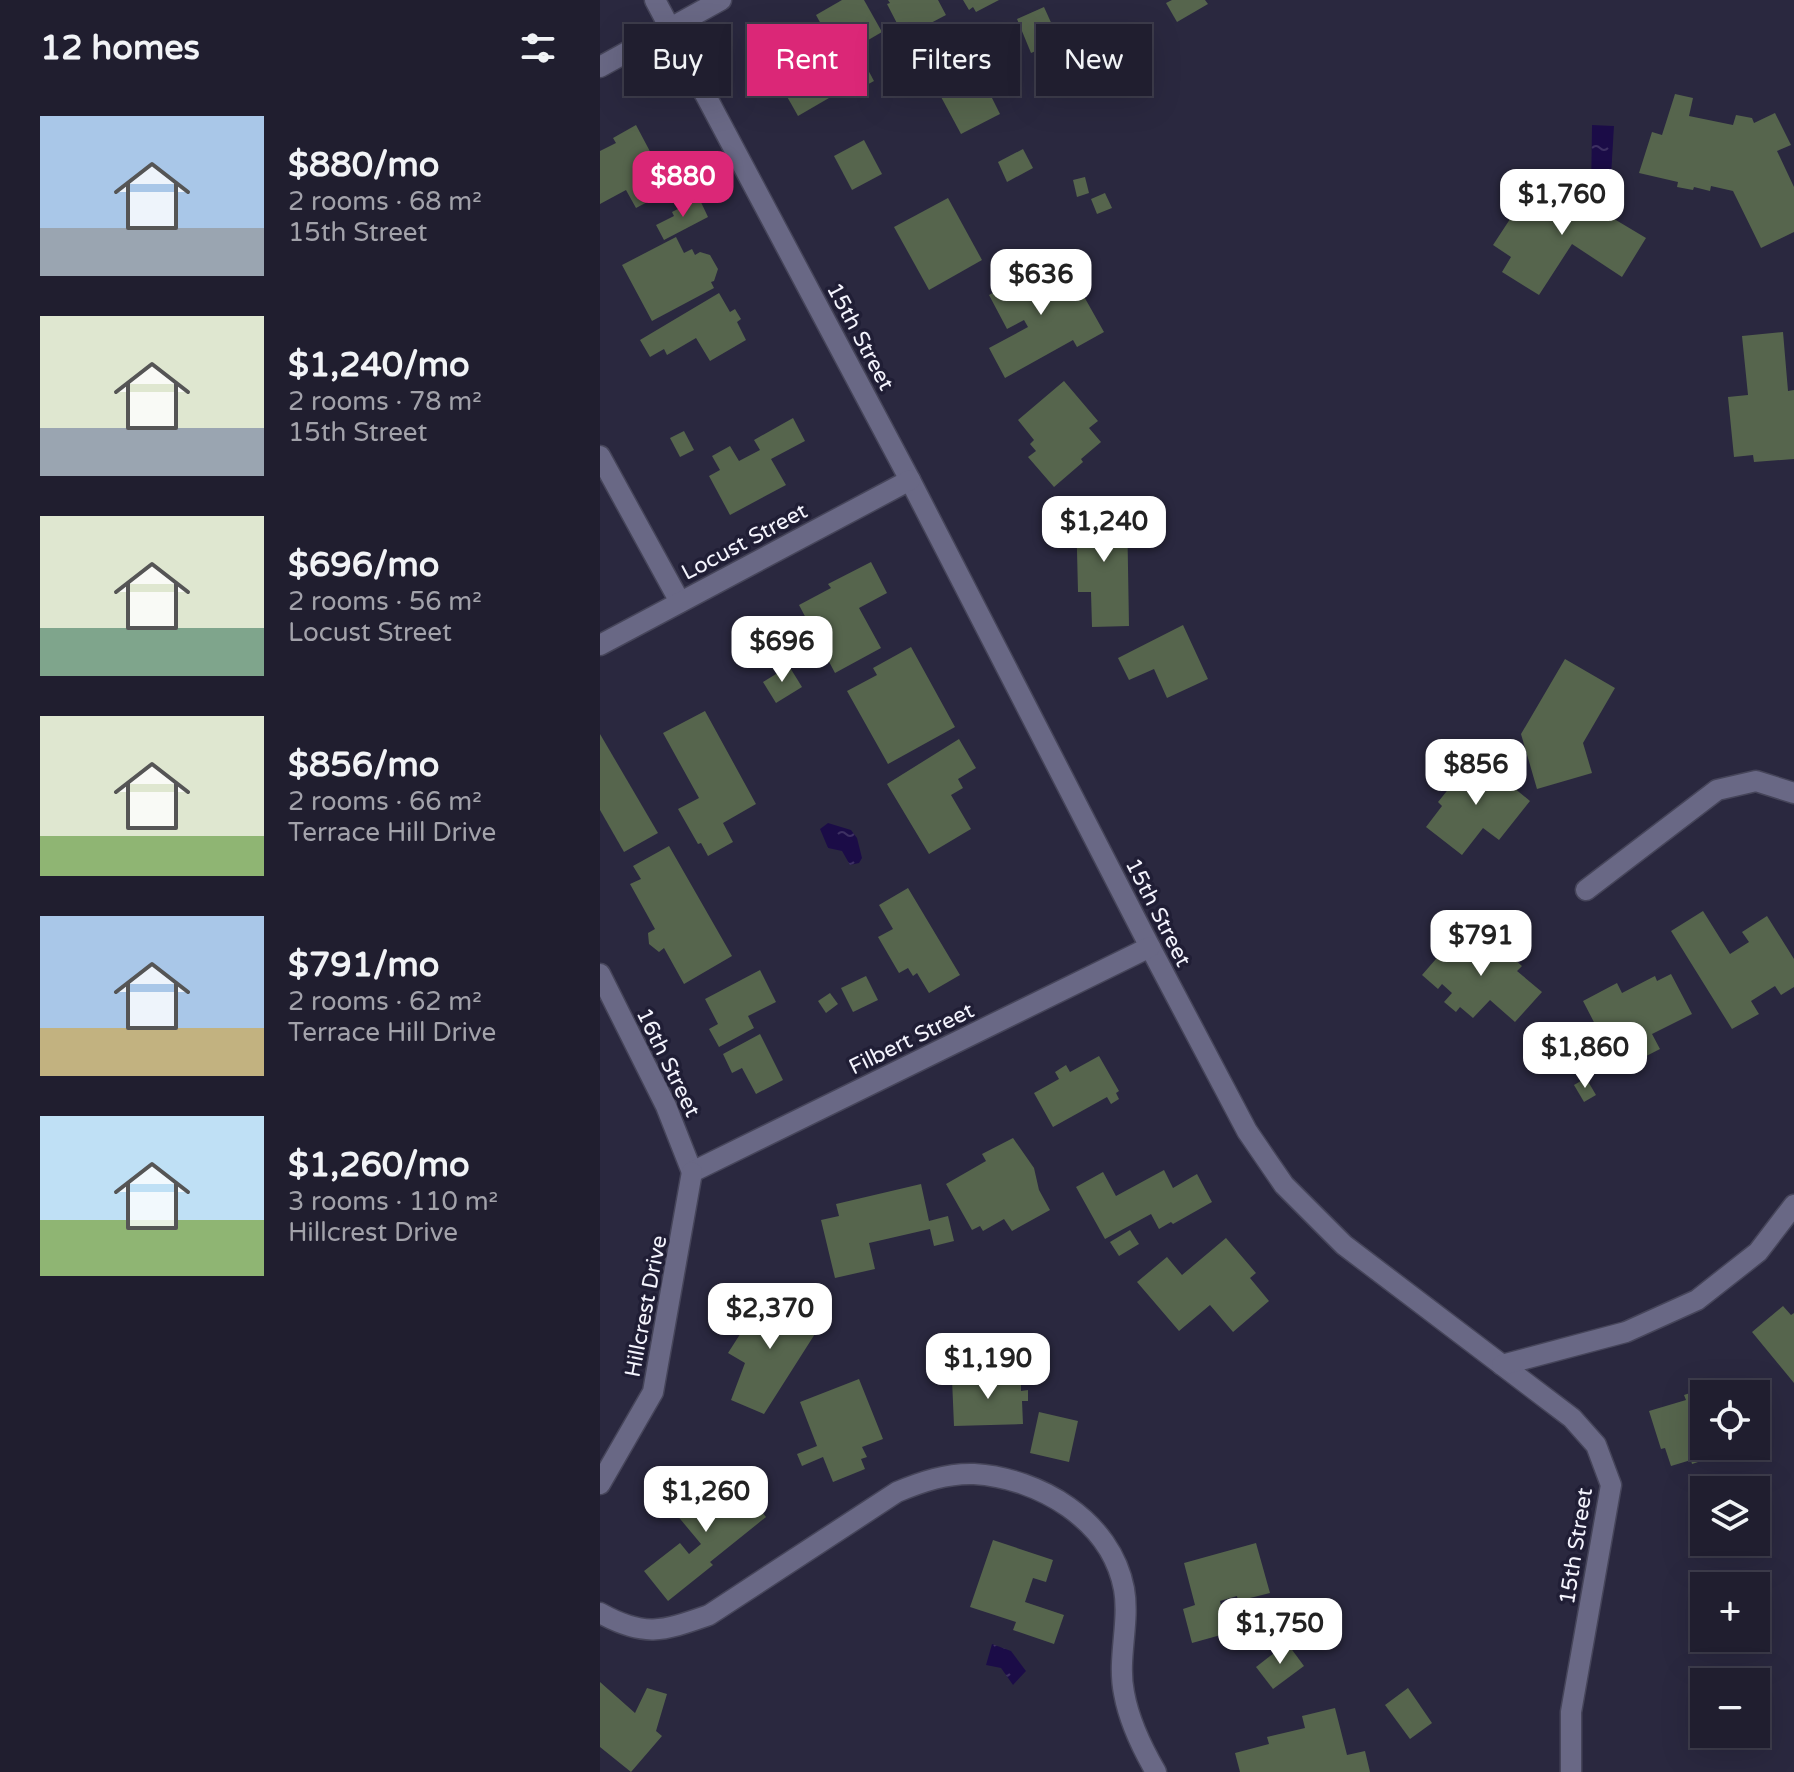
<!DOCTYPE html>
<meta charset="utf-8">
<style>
:root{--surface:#201e2f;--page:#282737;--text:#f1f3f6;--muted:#a2a2aa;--line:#3d3c4b;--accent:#db2777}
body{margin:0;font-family:"Varela Round",sans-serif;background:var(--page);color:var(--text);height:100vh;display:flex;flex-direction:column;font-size:30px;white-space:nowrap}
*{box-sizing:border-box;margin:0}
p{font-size:26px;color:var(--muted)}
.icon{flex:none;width:44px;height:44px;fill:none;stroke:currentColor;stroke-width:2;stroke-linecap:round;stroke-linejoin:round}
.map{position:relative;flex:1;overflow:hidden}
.sheet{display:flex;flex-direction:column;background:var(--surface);width:600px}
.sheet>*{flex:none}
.hud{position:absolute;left:24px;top:24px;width:760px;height:72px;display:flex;gap:16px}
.controls{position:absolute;left:1090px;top:1380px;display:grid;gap:16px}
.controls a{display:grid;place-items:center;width:80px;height:80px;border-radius:0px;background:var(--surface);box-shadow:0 8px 32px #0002,0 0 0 2px var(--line);font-size:40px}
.price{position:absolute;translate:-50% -68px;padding:0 18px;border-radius:16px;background:#fff;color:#222;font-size:26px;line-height:52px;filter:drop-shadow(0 2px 4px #0008)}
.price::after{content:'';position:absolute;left:50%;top:48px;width:24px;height:18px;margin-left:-12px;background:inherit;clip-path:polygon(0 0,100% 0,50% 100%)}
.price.active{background:var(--accent);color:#fff}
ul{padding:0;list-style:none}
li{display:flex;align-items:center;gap:24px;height:200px;padding:0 40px}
li span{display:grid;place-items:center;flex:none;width:224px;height:160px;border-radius:0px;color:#555}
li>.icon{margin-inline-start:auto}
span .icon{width:96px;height:96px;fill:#fffc;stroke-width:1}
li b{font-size:34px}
h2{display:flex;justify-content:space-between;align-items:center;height:96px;padding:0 40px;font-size:34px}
.chip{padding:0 28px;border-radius:0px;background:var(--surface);box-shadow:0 8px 32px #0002,0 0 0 2px var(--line);font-size:28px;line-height:72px}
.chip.active{background:var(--accent);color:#fff}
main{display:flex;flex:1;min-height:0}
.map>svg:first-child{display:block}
</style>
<main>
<section class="sheet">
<h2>12 homes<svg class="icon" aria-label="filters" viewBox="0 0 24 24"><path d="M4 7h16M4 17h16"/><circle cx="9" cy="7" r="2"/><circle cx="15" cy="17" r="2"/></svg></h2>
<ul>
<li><span style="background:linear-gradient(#a9c7e8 70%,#9aa5b1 0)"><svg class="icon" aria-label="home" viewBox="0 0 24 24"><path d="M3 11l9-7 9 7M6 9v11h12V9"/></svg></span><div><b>$880/mo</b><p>2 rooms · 68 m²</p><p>15th Street</p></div></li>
<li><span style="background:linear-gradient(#dfe7d0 70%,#9aa5b1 0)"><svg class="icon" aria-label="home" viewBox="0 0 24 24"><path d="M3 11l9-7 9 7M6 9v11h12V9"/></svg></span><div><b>$1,240/mo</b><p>2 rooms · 78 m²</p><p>15th Street</p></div></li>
<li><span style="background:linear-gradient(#dfe7d0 70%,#7fa58c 0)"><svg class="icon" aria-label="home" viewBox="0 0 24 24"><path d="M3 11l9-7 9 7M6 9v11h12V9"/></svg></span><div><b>$696/mo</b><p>2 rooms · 56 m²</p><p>Locust Street</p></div></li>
<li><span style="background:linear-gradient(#dfe7d0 75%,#8fb573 0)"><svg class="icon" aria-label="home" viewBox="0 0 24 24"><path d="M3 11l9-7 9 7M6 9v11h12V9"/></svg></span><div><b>$856/mo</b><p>2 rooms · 66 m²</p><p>Terrace Hill Drive</p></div></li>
<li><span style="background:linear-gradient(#a9c7e8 70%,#c2b280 0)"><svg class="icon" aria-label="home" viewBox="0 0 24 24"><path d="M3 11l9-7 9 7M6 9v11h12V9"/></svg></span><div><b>$791/mo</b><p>2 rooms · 62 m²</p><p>Terrace Hill Drive</p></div></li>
<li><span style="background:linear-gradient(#bfe0f5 65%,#8fb573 0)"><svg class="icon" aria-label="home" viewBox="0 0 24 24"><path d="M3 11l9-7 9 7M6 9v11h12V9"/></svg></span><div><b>$1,260/mo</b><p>3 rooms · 110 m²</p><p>Hillcrest Drive</p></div></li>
</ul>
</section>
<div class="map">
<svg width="1194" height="1772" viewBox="0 0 1194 1772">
<defs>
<pattern id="water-ripples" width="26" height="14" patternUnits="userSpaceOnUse" patternTransform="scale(2)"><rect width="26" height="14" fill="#1b0c47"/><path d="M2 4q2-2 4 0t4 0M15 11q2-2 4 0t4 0" fill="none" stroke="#3d3062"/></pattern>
</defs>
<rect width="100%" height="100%" fill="#2a283f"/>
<g fill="url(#water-ripples)">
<path d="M992,125L1014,126L1010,193H991Z"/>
<path d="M228,823L251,830L257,838L262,858L259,863L250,865L242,851L228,848L220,829Z"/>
<path d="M392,1644L411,1651L426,1671L413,1685L401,1668L386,1665Z"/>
</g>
<g fill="#56654d">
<path d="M242,0H264L282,32L239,57L216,15Z"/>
<path d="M288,0H338L346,15L308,35L306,31L302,33L287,4L290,3Z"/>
<path d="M363,0H399L376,12L373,7L369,10Z"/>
<path d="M572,0H605L608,4L577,22L566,3Z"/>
<path d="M444,7L458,38L442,45L443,48L431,53L417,19Z"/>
<path d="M202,22L241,91L198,116L159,47Z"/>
<path d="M377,30L392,58L362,73L348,44Z"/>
<path d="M308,57L322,82L295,97L281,72Z"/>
<path d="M349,61L357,77L335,89L327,73Z"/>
<path d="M267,68L274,81L261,88L255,75Z"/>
<path d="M380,74L400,114L361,134L340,95Z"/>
<path d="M1075,94L1093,98L1089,116L1133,125L1136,115L1152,118L1154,123L1175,113L1191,145L1177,151L1194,187V232L1161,248L1133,191L1111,186L1110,191L1094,187L1093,190L1077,187L1078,182L1039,173L1052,132L1062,135Z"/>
<path d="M36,125L54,159L65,154L81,184L36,208L26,190L0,204V151L16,143L13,138Z"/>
<path d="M264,140L282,174L252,190L234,156Z"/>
<path d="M423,149L433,168L407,182L398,162Z"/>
<path d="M485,177L489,193L477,197L473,180Z"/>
<path d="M931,187L940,193L944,187L953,193L956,188L962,192L964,189L1046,238L1022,277L972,244L939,295L902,272L911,257L893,245Z"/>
<path d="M505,193L512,208L497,214L491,199Z"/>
<path d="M99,198L108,217L64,240L56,225L74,216L72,212Z"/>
<path d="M348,198L382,260L329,290L294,227Z"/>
<path d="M76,237L84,253L92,249L95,255L100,252L110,255L118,269L114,281L111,282L114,288L52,321L22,265Z"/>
<path d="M453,259L465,282L473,277L504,332L477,347L473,340L405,378L389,348L428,327L424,320L407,329L389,295Z"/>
<path d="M119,293L130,312L135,309L141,319L137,322L146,340L110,361L96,338L67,355L64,349L50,357L40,340Z"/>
<path d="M1183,332L1188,391L1194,390V459L1154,462L1153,455L1134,457L1128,397L1148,395L1142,336Z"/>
<path d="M464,381L498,421L489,428L501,442L481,459L483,462L454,487L428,457L436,451L430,444L434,440L418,420Z"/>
<path d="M193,418L205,441L171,459L186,485L130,515L109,476L120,470L112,456L130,446L139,461L160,450L154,440Z"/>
<path d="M84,431L94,450L80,457L70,438Z"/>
<path d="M527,509L529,626L492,627L491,592H478L476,510Z"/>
<path d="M271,562L287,593L259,608L281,648L235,673L199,605L231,588L228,584Z"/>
<path d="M583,625L608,679L567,698L554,669L529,680L518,658Z"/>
<path d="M311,647L355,727L288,764L247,691L277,675L273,668Z"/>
<path d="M965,659L1015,688L983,743L992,773L937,789L921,734Z"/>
<path d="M189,666L202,687L176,703L163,682Z"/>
<path d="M105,711L156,804L123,823L133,842L108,856L101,843L98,844L78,809L99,798L63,733Z"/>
<path d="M0,734L58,833L24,852L0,810Z"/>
<path d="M359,739L376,768L358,779L363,788L351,795L371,829L329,854L287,784Z"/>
<path d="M875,756L930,801L899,840L883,828L862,855L826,827L842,806L838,802Z"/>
<path d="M69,846L132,956L84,984L64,948L59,952L49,944L48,933L55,929L30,884L41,879L33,866Z"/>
<path d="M308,888L360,975L329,993L317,973L313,976L308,968L299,973L278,937L293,929L279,905Z"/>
<path d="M1103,911L1130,954L1149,942L1142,932L1167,916L1194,959V987L1181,995L1175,986L1151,1001L1159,1014L1132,1029L1071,931Z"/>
<path d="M862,929L889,953L897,944L922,966L917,971L942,992L915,1022L890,1000L873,1018L860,1007L856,1012L844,1002L852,993L842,984L838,989L822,975Z"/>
<path d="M160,970L176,1002L148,1016L154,1028L119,1047L109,1029L118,1024L105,999Z"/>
<path d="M1071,974L1092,1014L1052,1034L1060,1049L1015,1072L993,1030L997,1028L983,1001L1017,983L1022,993L1055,976L1057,981Z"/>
<path d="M266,976L278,1000L253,1012L241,988Z"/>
<path d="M230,993L238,1004L226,1013L218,1001Z"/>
<path d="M160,1034L183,1080L156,1094L142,1068L132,1073L123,1054Z"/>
<path d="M499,1056L519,1091L516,1093L519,1099L511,1104L507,1097L453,1127L434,1093L459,1079L455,1072L466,1065L470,1072Z"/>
<path d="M986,1078L996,1095L984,1102L974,1085Z"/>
<path d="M413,1138L434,1168L439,1190L450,1210L412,1231L404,1219L383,1231L380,1226L372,1230L346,1184L386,1161L382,1154Z"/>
<path d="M564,1170L573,1188L597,1174L612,1202L573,1224L571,1222L559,1229L551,1214L505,1239L476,1187L503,1172L516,1196Z"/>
<path d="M321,1184L329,1221L348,1216L354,1241L334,1246L330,1229L269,1243L275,1269L235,1278L221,1220L239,1216L236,1204Z"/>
<path d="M530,1230L539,1244L519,1256L510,1242Z"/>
<path d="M626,1238L656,1273L650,1278L669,1301L633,1332L610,1305L579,1331L537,1282L567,1257L582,1275Z"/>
<path d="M167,1292L220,1326L164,1414L131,1400L145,1363L128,1353Z"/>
<path d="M1183,1306L1191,1315L1194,1313V1383L1152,1332Z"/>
<path d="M421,1377V1391L428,1390V1401H422L423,1424L354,1426L352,1379Z"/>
<path d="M259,1379L283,1439L262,1447L267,1457L261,1459L265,1469L233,1482L223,1457L202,1466L197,1454L217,1446L200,1402Z"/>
<path d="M1137,1382L1141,1394H1117L1116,1388Z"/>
<path d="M1105,1388L1104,1446L1148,1447L1123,1458L1122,1454L1092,1464L1091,1460L1071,1466L1065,1448L1061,1449L1049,1411L1086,1400L1084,1395Z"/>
<path d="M439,1412L478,1421L469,1462L430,1453Z"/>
<path d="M129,1471L166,1517L110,1562L113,1565L68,1601L44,1571L80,1543L89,1554L101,1544L76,1514Z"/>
<path d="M393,1540L453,1560L446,1582L433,1578L425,1602L464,1615L454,1644L413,1630L416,1622L370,1607Z"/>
<path d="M656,1543L670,1593L638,1601L637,1596L620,1601L628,1633L592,1643L583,1609L595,1605L584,1563Z"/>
<path d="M712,1600L716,1616L701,1620L696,1605Z"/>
<path d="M687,1643L704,1666L673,1689L656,1667Z"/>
<path d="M0,1682L35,1713L47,1688L67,1694L56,1731L62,1736L31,1772L0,1747Z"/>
<path d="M808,1688L832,1723L810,1739L785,1705Z"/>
<path d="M735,1708L747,1755L765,1751L770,1772H640L635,1753L669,1744L667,1737L705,1728L702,1716Z"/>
</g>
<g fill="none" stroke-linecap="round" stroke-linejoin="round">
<g stroke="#46455a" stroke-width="23">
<g id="minor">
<path d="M55,0L310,480L550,947L647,1131L684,1185L744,1245L972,1418L996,1445L1011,1485L971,1712V1772"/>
<path d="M0,67L121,0"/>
<path d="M0,456L80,602"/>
<path d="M0,645L310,480"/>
<path d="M986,890L1117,790L1156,781L1194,793"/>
<path d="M0,974L66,1106L92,1172"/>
<path d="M92,1172L550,947"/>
<path d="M902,1365L1026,1332L1097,1300L1158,1252L1194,1205"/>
<path d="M0,1484L53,1392L92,1172"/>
<path d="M0,1613C45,1638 63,1631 109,1615L297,1492C321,1482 347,1473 374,1474C439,1478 511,1520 524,1589C530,1622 517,1659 524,1693C529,1721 542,1748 556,1772"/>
</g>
</g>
<use href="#minor" stroke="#696885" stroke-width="20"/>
</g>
<g text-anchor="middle" stroke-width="7" stroke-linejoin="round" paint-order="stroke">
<g font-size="22" fill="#f4f4fd" stroke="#201e35">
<text transform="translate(261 336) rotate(62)" y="8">15th Street</text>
<text transform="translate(144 541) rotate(-28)" y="8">Locust Street</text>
<text transform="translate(559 912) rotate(63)" y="8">15th Street</text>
<text transform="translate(311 1038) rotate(-26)" y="8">Filbert Street</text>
<text transform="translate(69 1062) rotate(64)" y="8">16th Street</text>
<text transform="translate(45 1306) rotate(-79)" y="8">Hillcrest Drive</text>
<text transform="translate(975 1546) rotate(-81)" y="8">15th Street</text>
</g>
</g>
</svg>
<div class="controls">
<a><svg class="icon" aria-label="locate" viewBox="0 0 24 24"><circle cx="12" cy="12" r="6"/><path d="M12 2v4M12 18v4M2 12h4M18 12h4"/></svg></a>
<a><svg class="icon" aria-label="layers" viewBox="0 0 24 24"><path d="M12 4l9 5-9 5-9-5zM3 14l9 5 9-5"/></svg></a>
<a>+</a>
<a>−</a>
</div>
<b class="price active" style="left:83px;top:219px">$880</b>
<b class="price" style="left:962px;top:237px">$1,760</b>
<b class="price" style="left:441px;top:317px">$636</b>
<b class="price" style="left:504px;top:564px">$1,240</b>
<b class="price" style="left:182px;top:684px">$696</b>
<b class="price" style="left:876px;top:807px">$856</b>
<b class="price" style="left:881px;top:978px">$791</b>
<b class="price" style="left:985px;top:1090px">$1,860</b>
<b class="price" style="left:170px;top:1351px">$2,370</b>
<b class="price" style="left:388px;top:1401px">$1,190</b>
<b class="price" style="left:106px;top:1534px">$1,260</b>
<b class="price" style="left:680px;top:1666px">$1,750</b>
<div class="hud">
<a class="chip">Buy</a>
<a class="chip active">Rent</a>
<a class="chip">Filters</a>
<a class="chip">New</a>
</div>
</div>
</main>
